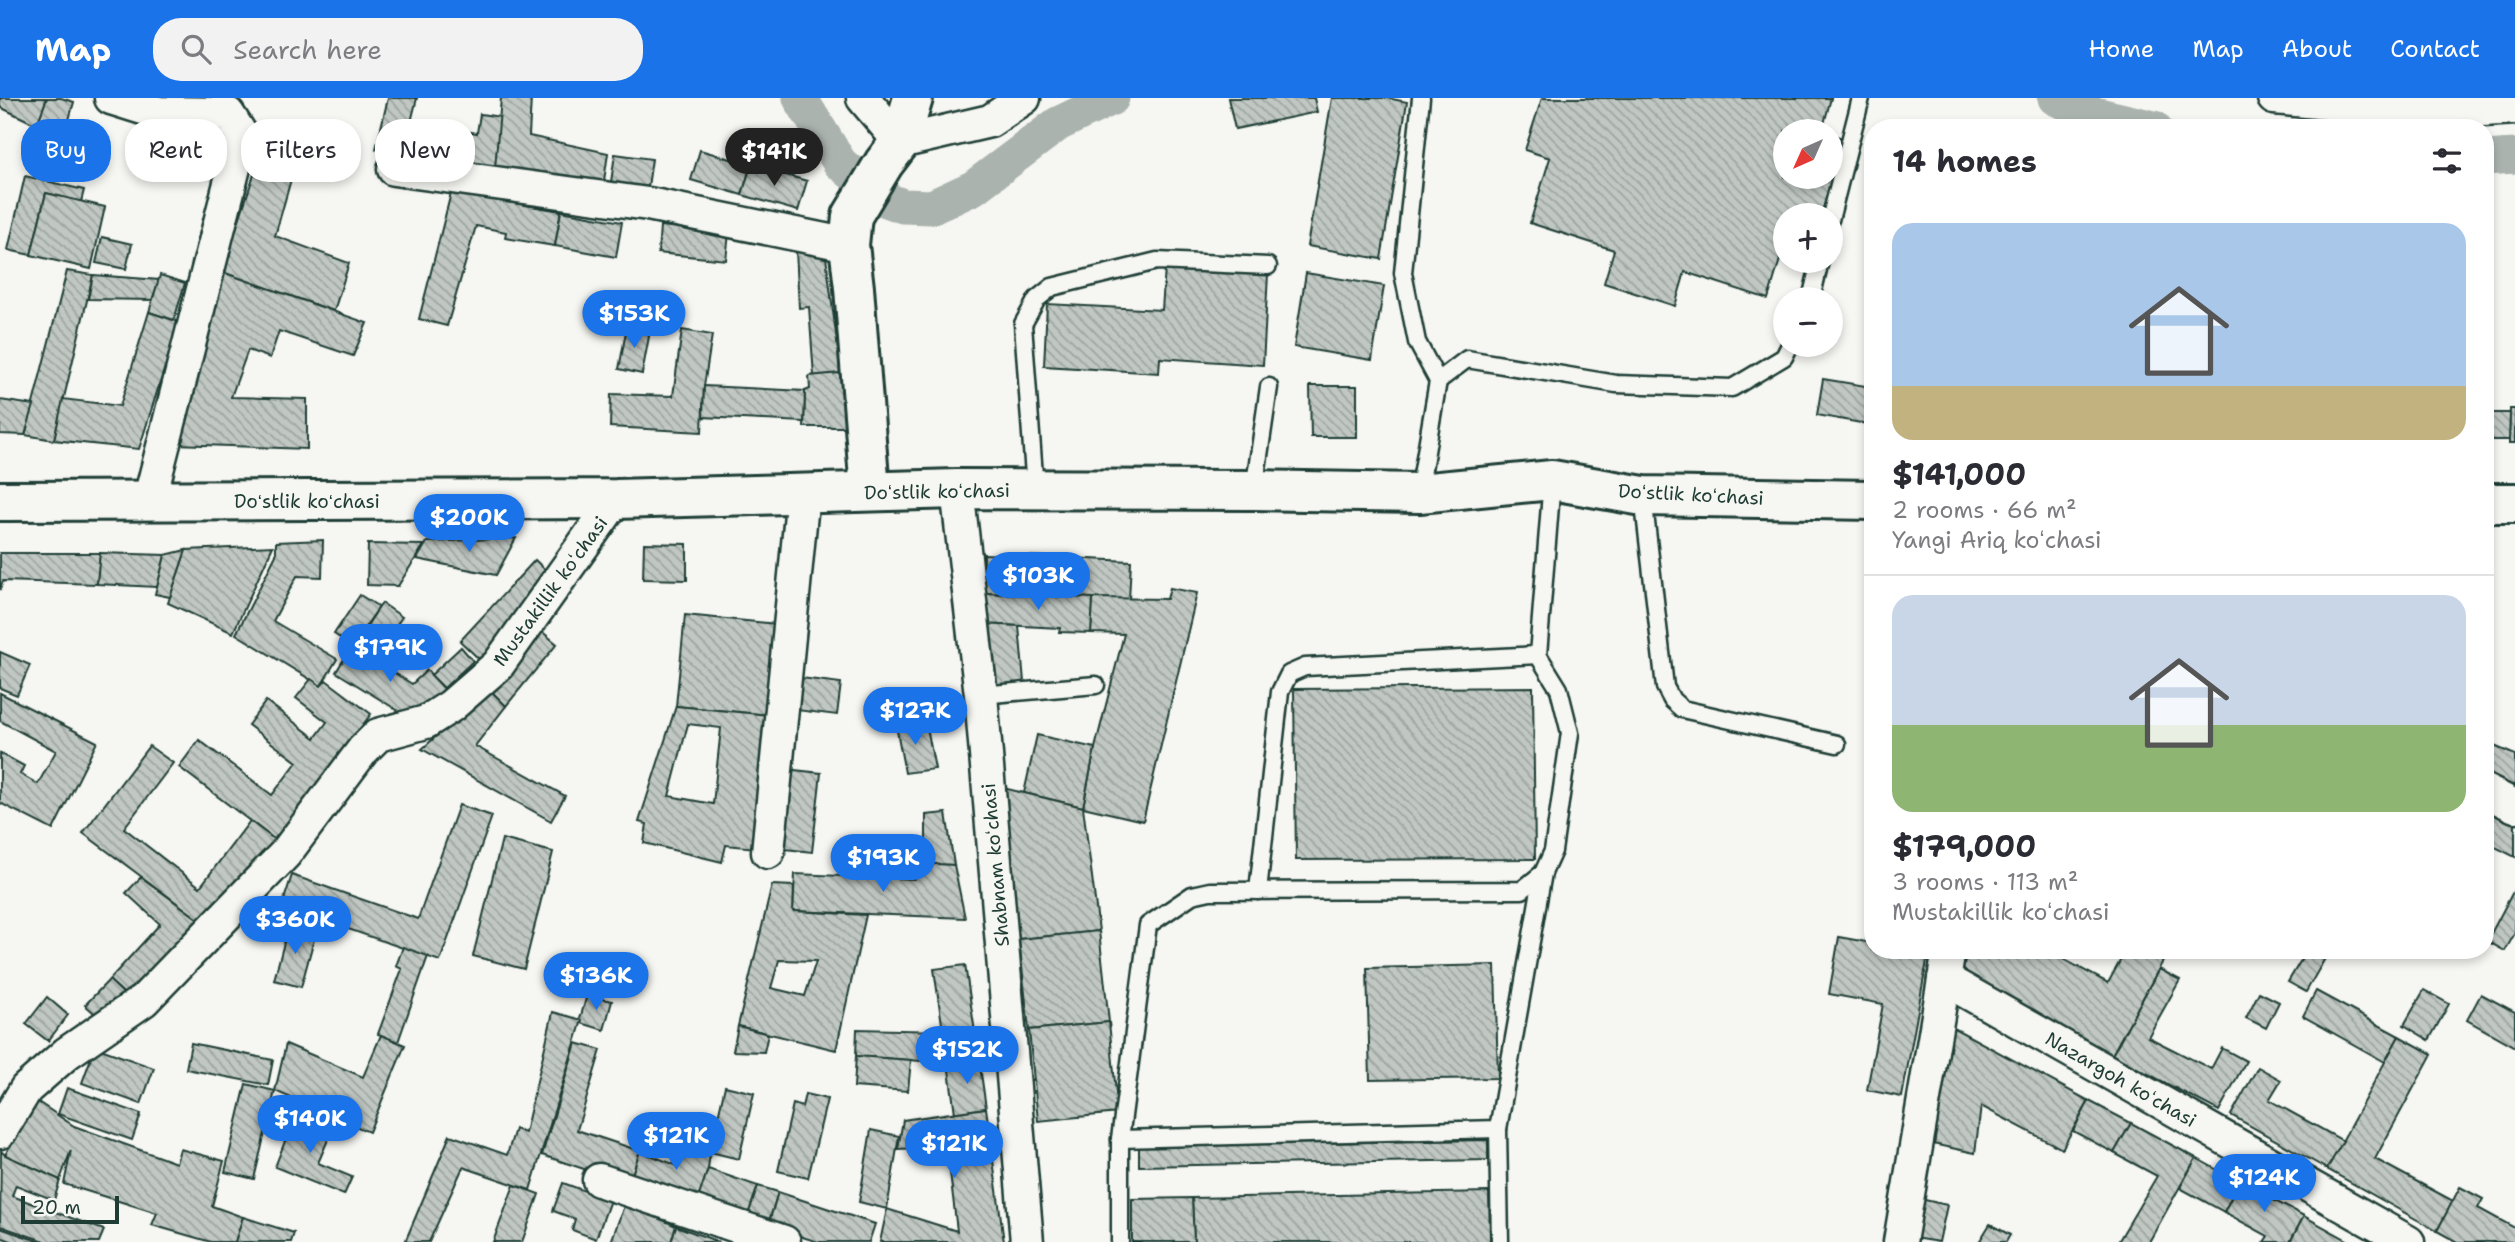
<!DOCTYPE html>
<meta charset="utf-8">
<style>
:root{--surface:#fff;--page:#f2f2f3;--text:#2b2b33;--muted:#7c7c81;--line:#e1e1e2;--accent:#1a73e8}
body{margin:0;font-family:"Shantell Sans",sans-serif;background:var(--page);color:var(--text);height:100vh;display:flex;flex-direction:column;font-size:26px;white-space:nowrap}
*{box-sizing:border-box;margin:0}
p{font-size:23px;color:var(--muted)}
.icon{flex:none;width:38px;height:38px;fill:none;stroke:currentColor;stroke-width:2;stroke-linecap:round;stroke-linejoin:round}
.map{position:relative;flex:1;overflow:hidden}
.sheet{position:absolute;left:1864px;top:21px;width:630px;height:840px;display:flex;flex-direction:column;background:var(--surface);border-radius:28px;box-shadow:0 4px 10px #0003}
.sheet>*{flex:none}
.top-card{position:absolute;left:21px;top:21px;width:665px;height:63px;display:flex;gap:14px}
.needle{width:46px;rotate:225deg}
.tools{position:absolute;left:1773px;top:21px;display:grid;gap:14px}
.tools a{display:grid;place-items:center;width:70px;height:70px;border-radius:50%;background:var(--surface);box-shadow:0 4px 10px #0003;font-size:35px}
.scale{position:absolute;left:21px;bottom:18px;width:98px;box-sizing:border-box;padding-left:7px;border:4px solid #1f3d34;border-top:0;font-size:19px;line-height:24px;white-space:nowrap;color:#1f3d34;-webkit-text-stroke:5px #f6f6f2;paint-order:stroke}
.price{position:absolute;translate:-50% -60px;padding:0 16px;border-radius:24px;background:var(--accent);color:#fff;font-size:23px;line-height:46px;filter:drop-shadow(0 2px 4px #0008)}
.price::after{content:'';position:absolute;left:50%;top:42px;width:21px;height:16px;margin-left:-10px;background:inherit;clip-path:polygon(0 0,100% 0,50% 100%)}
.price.selected{background:#222;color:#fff}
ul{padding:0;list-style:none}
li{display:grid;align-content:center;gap:14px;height:371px;padding:0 28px}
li+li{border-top:2px solid var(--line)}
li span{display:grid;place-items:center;height:217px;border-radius:21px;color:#555}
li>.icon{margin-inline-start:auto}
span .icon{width:126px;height:126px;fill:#fffc;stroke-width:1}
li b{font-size:30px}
h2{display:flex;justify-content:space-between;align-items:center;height:84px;padding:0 28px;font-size:30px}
.chip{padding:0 24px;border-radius:28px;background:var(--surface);box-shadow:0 4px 10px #0003;font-size:24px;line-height:63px}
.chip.selected{background:var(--accent);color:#fff}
header{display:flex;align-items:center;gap:42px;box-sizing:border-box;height:98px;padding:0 35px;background:var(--accent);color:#fff}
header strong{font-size:33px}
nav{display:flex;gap:38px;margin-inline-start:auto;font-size:24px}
.search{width:490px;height:63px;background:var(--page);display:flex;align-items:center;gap:18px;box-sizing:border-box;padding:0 24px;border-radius:28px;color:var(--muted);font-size:26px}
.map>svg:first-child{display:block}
</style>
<header>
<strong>Map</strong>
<div class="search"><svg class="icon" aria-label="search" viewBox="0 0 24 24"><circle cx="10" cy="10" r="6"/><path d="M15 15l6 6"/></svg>Search here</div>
<nav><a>Home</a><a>Map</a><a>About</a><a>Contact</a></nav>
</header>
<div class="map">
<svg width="2515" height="1144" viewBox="0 0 2515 1144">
<defs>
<pattern id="building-back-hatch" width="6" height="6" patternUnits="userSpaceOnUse" patternTransform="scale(1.75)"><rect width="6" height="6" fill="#c1c8c3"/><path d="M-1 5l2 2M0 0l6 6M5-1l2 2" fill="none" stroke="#9ca49f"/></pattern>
</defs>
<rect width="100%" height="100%" fill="#f6f6f2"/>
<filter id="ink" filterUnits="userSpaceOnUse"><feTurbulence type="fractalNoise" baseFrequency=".0143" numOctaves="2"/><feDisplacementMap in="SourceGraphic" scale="14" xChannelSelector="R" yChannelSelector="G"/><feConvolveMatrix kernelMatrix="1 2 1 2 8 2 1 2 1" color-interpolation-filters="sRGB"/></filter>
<g filter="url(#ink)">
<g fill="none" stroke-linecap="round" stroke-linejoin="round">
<g stroke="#aab3ae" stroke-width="35">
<path d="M800,0L840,65L860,82L884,101L903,108L932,109L973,90L1058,26L1112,0"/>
<path d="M2055,0L2086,14L2154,30"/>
<path d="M2485,60L2515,58"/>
</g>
</g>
<g fill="url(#building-back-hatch)" stroke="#1f3d34" stroke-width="2" fill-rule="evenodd">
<path d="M0,0H47L37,27L0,9Z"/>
<path d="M47,0H61L74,4L54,76L27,69L37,27Z"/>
<path d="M388,0H417L411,24L477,35L480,16L501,19L495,71L376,51Z"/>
<path d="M501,0H531L529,38L608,55L603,90L495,71Z"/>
<path d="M1228,0H1314L1317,14L1235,31Z"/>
<path d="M1332,0H1387L1407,4L1381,161L1307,148Z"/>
<path d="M1542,0H1831L1822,33H1785V79H1830V36L1845,41L1821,117H1785V145L1768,201L1685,174L1675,208L1604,185L1614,152L1530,125L1550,60L1525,52Z"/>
<path d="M700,52L751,67L742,97L691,82Z"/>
<path d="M615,56L652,61L648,89L611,84Z"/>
<path d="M259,61L293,74L275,138L349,165L334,213L222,174Z"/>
<path d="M751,67L807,83L798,113L742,97Z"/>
<path d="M25,78L84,92L81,104L46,95L31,157L8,152Z"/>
<path d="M46,95L105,109L91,171L31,157Z"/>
<path d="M451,95L561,113L555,148L505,140L506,134L476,128L447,228L419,221Z"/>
<path d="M561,113L622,124L616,159L555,148Z"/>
<path d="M660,128L729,135L726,162L658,155Z"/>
<path d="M102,139L132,146L126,171L96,165Z"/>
<path d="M796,152L826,159L841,275L814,278L809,209L799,210Z"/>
<path d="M1165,170L1268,176L1263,267L1160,260L1159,275L1044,268L1047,206L1162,212Z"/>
<path d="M67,173L93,177L54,342L25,337Z"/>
<path d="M222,174L367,225L353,258L279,233L270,260L248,252L231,299L307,301V351L176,346Z"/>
<path d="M1306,175L1384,188L1372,262L1294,249Z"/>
<path d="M93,177L159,182L152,202L88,201Z"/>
<path d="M160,177L185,185L174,222L149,214Z"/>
<path d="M149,214L179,224L139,351L54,342L63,301L120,308Z"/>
<path d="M627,228L650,233L642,276L619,271Z"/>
<path d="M682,232L712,237L704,288L702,334L610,329L611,296L673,298Z"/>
<path d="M841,275L846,329H804L805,293L810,291L809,278Z"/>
<path d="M1823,281L1872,289V327L1817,317Z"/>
<path d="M704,288L805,293L804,324L703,319Z"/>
<path d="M1310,288H1357V339H1311Z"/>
<path d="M0,302L34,307L25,337L0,336Z"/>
<path d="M2510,311H2515V345H2509Z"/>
<path d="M2485,315H2510L2509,342H2485Z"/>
<path d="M516,440L496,477L417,461L427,444Z"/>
<path d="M323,442L322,479L297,478L273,523L337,561L321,588L236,536L276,457V444Z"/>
<path d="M644,445L687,446V482L643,481Z"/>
<path d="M368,446L424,447L398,488L367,487Z"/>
<path d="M273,448L233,535L168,505L186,452Z"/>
<path d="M186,452L170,499L155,496L165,457Z"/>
<path d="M0,455H100L97,486L3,483L0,492Z"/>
<path d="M100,455L165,457L157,489L97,486Z"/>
<path d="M984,456L1131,463L1129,502L983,495Z"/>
<path d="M535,462L555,481L480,562L460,543Z"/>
<path d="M1170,490L1197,495L1143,723L1083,709L1095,650L1124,536L1091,535L1093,500L1167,501Z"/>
<path d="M983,495L1093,500L1091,535L1059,534L1060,530L981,526Z"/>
<path d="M360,497L379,509L352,548L334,536Z"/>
<path d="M382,505L402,519L380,551L360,538Z"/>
<path d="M685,517L777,526L769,617L676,608Z"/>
<path d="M981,526L1019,528L1024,584L989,589Z"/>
<path d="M540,532L557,546L506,608L489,591Z"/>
<path d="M352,548L412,586L427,572L447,594L410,620L336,574Z"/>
<path d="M461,549L473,563L444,590L431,577Z"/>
<path d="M0,554L30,567L17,597L0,590Z"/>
<path d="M801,580L841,585L837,617L796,612Z"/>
<path d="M311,581L321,588L326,582L371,616L275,742L179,669L199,642L272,697L297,664L248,627L266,603L315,640L327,624L296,600Z"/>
<path d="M1533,589L1535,761L1296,762L1294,591Z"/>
<path d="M489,591L506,608L475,648L565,698L551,723L422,651Z"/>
<path d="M0,595L97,644L53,732L0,705V655L24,668L20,676L38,686L56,653L0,623Z"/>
<path d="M676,608L769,617L756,750L726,747L722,764L644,745L647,726L639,724ZM688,626L721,630L713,706L669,698Z"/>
<path d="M895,622L927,629L935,671L905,675Z"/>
<path d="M1037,637L1095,650L1083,709L1024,695Z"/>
<path d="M2485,644L2515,657V691L2485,678Z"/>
<path d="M149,648L173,665L124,730L200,789L250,723L275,742L205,826L83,735Z"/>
<path d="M785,671L821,675L812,754L776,750Z"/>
<path d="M999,689L1083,709L1099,833L1019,841Z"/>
<path d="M459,707L492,718L440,863L282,808L292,777L418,821Z"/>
<path d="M2485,708L2515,723V759L2485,744Z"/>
<path d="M946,715L954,767L926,766V717Z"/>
<path d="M502,741L553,754L524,871L473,858Z"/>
<path d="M915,765L954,767L965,820L793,813L795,776L915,781Z"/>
<path d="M141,779L205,826L132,903L109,882L160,826L126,795Z"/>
<path d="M772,787L794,788L793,813L866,817L836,952L738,928ZM779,862L816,863L805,898L771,890Z"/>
<path d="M2515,790V835L2505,853L2487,843Z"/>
<path d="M289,826L316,834L301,889L274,882Z"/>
<path d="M1099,833L1109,924L1029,932L1019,841Z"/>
<path d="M1839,839L1872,845V852H1929L1902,999L1867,992L1883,906L1829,896Z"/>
<path d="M403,849L428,858L398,944L378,936L402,871L396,868Z"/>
<path d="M1956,852H2046L2108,885L2126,852H2169L2112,957L1952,871Z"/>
<path d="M2307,852H2323L2328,855L2306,894L2288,884Z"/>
<path d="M965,867L979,961L948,965L856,958L857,931L943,933L934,871Z"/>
<path d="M1495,867L1498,980L1370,982L1367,870Z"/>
<path d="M2159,871L2180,882L2148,939L2211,971L2222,950L2246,963L2219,1013L2112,957Z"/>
<path d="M109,882L127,899L102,922L85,907Z"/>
<path d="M2424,892L2449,906L2429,942L2404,927Z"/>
<path d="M2316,893L2399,938L2385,964L2303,918Z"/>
<path d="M2259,894L2279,904L2266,930L2246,920Z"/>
<path d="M2481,896L2515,914V949L2467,922Z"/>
<path d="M587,897L612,903L604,932L581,925L580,921Z"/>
<path d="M47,899L68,917L48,943L26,926Z"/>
<path d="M553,914L582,922L530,1092L463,1069L429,1144H405L450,1037L507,1057L515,1031L525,1035Z"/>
<path d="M1939,922L2089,1003L2062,1051L1981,1008L1975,1055L1923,1044Z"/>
<path d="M1109,924L1118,1015L1038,1023L1029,932Z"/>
<path d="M738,928L768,936L764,954L733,953Z"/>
<path d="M381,937L405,947L369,1034L275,993L286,946L363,979Z"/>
<path d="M2399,938L2432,956L2375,1061L2453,1103L2437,1133L2327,1071Z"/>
<path d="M191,945L273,962L268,987L186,971Z"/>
<path d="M576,945L601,952L577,1032L640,1053L629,1086L542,1057Z"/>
<path d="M95,949L154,970L141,1006L82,985Z"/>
<path d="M856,958L911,962L908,993L854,989Z"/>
<path d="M979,961L986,1010L955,1015L948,965Z"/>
<path d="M2258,969L2281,982L2269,1002L2343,1043L2327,1071L2231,1017Z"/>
<path d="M246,986L275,993L254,1081L225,1074Z"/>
<path d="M725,988L754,995L739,1061L710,1054Z"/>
<path d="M67,990L141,1016L132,1042L58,1016Z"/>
<path d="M805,996L827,1001L808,1080L778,1073L793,1006L802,1009Z"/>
<path d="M35,1002L74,1028L176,1065L180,1051L224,1063L212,1108L243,1119L235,1144H211L152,1127L157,1115L64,1086L71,1052L60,1082L5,1057Z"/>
<path d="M2089,1003L2131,1025L2114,1055L2073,1033Z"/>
<path d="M986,1010L1004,1144H880L887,1111L957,1133L947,1049L898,1051L903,1022Z"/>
<path d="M296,1015L333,1030L318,1065L352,1079L344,1097L275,1069Z"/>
<path d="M2131,1025L2196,1060L2149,1144H2118L2157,1078L2114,1055Z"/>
<path d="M871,1032L899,1038L887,1111L859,1104Z"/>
<path d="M687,1034L712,1039L708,1071L695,1111L629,1086L640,1053L678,1068Z"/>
<path d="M1488,1042V1062L1139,1068V1048Z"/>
<path d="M1,1053L5,1057L60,1082L54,1102L16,1087L12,1098L104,1132L99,1144H47L0,1128Z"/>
<path d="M2196,1060L2239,1084L2224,1114L2180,1090Z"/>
<path d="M708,1071L758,1088L747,1120L697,1104Z"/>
<path d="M2239,1084L2304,1118L2290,1144H2264L2268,1138L2224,1114Z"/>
<path d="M563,1085L610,1102L596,1141L572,1132L575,1121L553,1113Z"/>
<path d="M514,1087L539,1096L522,1144H493Z"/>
<path d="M758,1088L778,1094L766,1133L745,1126Z"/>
<path d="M2460,1089L2483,1101L2478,1110L2515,1130V1144H2457L2437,1133Z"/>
<path d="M778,1094L875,1126L869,1144H818L768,1128Z"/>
<path d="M1489,1094L1490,1144H1194L1192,1100Z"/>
<path d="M1192,1100L1194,1144H1132V1101Z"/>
<path d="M1916,1100L1947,1107L1939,1144L1907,1139Z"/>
<path d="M625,1105L676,1128L671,1144H611Z"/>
<path d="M2304,1118L2351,1144H2290Z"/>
<path d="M243,1119L294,1135L291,1144H235Z"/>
<path d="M1990,1126L2010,1137L2006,1144H1979Z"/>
<path d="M676,1128L719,1144H671Z"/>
<path d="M0,1130L41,1144H14L0,1139Z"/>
</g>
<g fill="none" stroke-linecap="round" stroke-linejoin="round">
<g stroke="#1f3d34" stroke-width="21">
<g id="lane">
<path d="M1830,122L1861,0"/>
<path d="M1811,201L1820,163"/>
<path d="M1438,283L1467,261L1616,286L1732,290L1784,259L1790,247"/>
<path d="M1035,392L1023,226L1037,201L1052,189L1157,163L1268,168"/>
<path d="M1254,392L1269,289"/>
<path d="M1419,395L1438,283L1417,244L1403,175L1421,0"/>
<path d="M1643,398L1665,589L1672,602L1682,611L1837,646"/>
<path d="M981,597L1096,587"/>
<path d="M1258,793L1280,594L1289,576L1305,569L1538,557"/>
<path d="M1498,1031L1500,1144"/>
<path d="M1120,1041L1498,1031L1543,775"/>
<path d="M1120,1144V1041L1148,827L1192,797L1210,793L1522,792L1543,775L1553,753L1570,635L1559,591L1538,557L1552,382"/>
</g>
</g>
<g stroke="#1f3d34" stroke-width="37">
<g id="street">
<path d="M111,0L159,15L228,16L242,38L149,404"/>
<path d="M863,0L900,44L990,23L1024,0"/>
<path d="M2274,0L2436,15L2515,10"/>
<path d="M394,71L648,106L849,147"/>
<path d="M957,391L981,597L1027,1144"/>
<path d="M2485,693L2515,708"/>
<path d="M768,754L803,395"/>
<path d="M1944,881L2408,1144"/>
<path d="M0,1034L26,991L67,955L144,902L285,756L363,652L378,637L426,624L451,608L498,567L616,401"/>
<path d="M599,1082L784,1144"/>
<path d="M1900,1144L1949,852"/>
</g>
</g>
<g stroke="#1f3d34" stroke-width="44">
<g id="secondary">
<path d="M870,393L854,190L849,147L852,118L884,65L900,44L913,0"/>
<path d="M0,403L616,401L957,391L1254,392L1419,395L1552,382L1643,398L1872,402"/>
<path d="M2485,405H2515"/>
</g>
</g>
<use href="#lane" stroke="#f6f6f2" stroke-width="16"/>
<use href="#street" stroke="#f6f6f2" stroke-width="32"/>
<use href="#secondary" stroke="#f6f6f2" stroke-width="38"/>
</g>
</g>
<g text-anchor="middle" stroke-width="5" stroke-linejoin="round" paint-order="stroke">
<g font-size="19" fill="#1f3d34" stroke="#f6f6f2">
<text transform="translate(937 393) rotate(-1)" y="7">Doʻstlik koʻchasi</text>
<text transform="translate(1691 396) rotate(3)" y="7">Doʻstlik koʻchasi</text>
<text x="307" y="410">Doʻstlik koʻchasi</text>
<text transform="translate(550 493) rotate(-54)" y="7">Mustakillik koʻchasi</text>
<text transform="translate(995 767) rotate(-95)" y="7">Shabnam koʻchasi</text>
<text transform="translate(2121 981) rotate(30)" y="7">Nazargoh koʻchasi</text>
</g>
</g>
</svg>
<div class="tools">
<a><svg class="needle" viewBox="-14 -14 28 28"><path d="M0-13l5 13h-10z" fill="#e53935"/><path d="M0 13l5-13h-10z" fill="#7c7c81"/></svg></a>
<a>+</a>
<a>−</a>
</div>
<div class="scale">20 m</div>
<b class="price selected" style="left:774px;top:90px">$141K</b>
<b class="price" style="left:634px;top:252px">$153K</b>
<b class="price" style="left:469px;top:456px">$200K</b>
<b class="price" style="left:1038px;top:514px">$103K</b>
<b class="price" style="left:390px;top:586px">$179K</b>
<b class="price" style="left:915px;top:649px">$127K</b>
<b class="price" style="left:883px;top:796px">$193K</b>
<b class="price" style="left:295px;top:858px">$360K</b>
<b class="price" style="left:596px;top:914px">$136K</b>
<b class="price" style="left:967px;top:988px">$152K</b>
<b class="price" style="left:310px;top:1057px">$140K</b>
<b class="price" style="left:676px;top:1074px">$121K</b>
<b class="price" style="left:954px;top:1082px">$121K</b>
<b class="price" style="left:2264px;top:1116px">$124K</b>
<div class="top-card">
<a class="chip selected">Buy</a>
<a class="chip">Rent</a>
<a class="chip">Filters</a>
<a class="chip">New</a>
</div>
<section class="sheet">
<h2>14 homes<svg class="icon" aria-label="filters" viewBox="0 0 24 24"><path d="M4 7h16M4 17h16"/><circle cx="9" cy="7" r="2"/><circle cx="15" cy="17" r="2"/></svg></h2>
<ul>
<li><span style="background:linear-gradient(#a9c7e8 75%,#c2b280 0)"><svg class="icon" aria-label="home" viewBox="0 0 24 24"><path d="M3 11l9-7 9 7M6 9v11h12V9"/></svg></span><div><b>$141,000</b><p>2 rooms · 66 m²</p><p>Yangi Ariq koʻchasi</p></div></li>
<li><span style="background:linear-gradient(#c9d6e8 60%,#8fb573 0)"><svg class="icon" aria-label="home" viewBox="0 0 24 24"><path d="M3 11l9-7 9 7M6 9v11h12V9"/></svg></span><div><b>$179,000</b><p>3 rooms · 113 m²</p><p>Mustakillik koʻchasi</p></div></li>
</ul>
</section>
</div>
